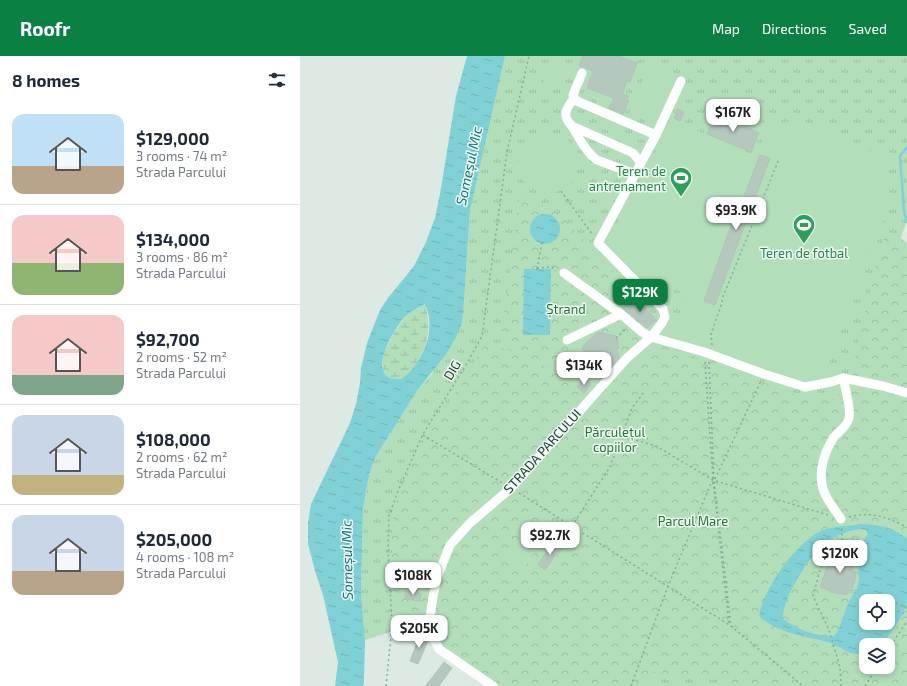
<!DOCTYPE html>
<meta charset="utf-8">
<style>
:root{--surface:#fff;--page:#f6f6f7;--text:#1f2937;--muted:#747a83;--line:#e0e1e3;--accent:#0b8043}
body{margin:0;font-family:"Exo 2",sans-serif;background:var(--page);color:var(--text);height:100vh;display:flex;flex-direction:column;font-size:15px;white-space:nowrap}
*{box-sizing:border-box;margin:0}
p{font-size:13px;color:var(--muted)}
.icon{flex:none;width:22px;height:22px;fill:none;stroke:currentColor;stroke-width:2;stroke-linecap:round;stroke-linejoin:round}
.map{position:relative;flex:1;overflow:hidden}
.panel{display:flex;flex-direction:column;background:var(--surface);width:300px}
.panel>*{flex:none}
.controls{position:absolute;left:559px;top:538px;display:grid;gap:8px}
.controls a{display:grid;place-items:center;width:36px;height:36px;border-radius:8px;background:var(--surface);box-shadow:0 2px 6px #0003;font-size:20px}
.price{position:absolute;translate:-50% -34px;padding:0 9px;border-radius:8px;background:#fff;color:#222;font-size:13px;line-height:26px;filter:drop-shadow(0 1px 2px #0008)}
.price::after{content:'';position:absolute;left:50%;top:24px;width:12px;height:9px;margin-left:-6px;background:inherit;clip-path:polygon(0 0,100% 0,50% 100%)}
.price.current{background:var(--accent);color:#fff}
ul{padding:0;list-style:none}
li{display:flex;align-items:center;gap:12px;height:100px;padding:0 12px}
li+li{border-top:1px solid var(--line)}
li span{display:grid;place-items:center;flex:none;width:112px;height:80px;border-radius:12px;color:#555}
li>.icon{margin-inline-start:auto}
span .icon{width:48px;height:48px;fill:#fffc;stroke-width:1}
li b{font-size:17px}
h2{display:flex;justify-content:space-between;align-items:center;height:48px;padding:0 12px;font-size:17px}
header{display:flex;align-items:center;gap:24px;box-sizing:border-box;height:56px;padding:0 20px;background:var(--accent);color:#fff}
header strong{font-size:19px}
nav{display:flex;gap:22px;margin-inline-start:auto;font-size:14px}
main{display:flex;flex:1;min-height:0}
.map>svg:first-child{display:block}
</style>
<header>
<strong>Roofr</strong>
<nav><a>Map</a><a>Directions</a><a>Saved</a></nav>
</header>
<main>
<section class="panel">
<h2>8 homes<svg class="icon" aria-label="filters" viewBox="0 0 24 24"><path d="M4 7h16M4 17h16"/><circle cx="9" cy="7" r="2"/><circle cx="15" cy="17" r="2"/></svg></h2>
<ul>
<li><span style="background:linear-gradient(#bfe0f5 65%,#b9a48a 0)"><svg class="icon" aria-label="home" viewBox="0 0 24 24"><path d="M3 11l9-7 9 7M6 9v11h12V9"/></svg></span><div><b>$129,000</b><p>3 rooms · 74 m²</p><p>Strada Parcului</p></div></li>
<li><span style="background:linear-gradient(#f6c9c9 60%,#8fb573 0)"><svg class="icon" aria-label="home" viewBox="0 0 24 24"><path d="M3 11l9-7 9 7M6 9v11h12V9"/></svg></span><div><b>$134,000</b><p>3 rooms · 86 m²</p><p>Strada Parcului</p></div></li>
<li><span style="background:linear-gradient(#f6c9c9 75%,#7fa58c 0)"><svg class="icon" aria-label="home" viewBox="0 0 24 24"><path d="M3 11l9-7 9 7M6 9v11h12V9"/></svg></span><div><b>$92,700</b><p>2 rooms · 52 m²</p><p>Strada Parcului</p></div></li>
<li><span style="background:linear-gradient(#c9d6e8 75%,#c2b280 0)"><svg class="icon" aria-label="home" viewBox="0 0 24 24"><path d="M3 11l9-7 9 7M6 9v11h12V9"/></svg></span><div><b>$108,000</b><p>2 rooms · 62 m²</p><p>Strada Parcului</p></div></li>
<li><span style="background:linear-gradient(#c9d6e8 70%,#b9a48a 0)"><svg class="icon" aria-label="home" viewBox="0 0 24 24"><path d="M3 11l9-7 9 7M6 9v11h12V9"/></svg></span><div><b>$205,000</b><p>4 rooms · 108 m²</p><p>Strada Parcului</p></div></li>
</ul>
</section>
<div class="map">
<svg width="607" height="630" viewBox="0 0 607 630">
<defs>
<pattern id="grass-tufts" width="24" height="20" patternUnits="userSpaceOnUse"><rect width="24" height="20" fill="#b3deba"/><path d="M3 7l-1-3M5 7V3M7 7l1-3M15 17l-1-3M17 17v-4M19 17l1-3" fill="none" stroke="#9abfa0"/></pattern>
<pattern id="wetland-marsh" width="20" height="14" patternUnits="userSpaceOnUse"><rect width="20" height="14" fill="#b3deba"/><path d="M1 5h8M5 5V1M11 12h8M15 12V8" fill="none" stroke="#9abfa0"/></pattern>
<pattern id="park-crowns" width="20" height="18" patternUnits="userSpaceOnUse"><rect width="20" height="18" fill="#b3deba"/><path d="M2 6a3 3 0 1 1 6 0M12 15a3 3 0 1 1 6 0" fill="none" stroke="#9abfa0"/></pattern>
<pattern id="water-ripples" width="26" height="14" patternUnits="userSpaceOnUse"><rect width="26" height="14" fill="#7fd1d5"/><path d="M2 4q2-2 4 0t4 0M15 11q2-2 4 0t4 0" fill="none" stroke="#6db4b7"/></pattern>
</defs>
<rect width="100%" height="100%" fill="#ddeae3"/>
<path fill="url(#grass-tufts)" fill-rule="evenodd" d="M205,0H607V164L598,190L607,219V630H199L110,570L65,584L61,536L63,453L67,430L70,416L76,400L117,335L132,318L165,230L170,155ZM566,545H588V567H566ZM566,589H588V611H566Z"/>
<path fill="url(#wetland-marsh)" d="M125,248C134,274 125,307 101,323C97,323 92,323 88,321C71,311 97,269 107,260C112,255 119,251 125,248Z"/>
<g fill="url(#park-crowns)" fill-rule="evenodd">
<path d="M219,143L254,152L358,264L294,331L200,288Z"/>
<path d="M587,178H596L607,187V630H427V627L418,625L352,616L344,630H207L173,610L148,590L117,572L104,557L92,534V475L94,452L108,416L125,382L167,319L180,296L188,286C227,300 264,318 298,342L355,288L380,295L501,341L533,344L543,333L555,302L581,188ZM566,545H588V567H566ZM566,589H588V611H566Z"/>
</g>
<g fill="#b3deba">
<path d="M250,5L269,11L261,34L243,27Z"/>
<path d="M349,9L377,20L357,69L329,58Z"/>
<path d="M372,64L453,99L473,68L501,64L588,102L587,156L521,328L511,330L370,281L388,241L307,187Z"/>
<circle cx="248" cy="107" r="30"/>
<path d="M228,475L243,485L221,516L206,505Z"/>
</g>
<g fill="url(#water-ripples)" fill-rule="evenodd">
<path d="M167,0H205L170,155L165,230L162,267L156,281L147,297L117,335L76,400L70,416L67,430L63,453L61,536L65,584L64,626L63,630H35L38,606L23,539L15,515L8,488V467L11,448L50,367L56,348L60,327L61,312L67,287L80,254L88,242L114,210L126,186L135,162L140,138L156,40ZM125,248C137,273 123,308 101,323C97,323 92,323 88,321C71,311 96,269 106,260C112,255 119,251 125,248Z"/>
<circle cx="245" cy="173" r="15"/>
<path d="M224,213H251L250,279H223Z"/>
<path d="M560,468C577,468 594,471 607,483C607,503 607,525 607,545C606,558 589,580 580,589H566V597C547,601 544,591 528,586C505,580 477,577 459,560C463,533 498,484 523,474C535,470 548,470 560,468ZM563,473L566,474L568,478L559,492L558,498L559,524L557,532L548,547L538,575L534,580C518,581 494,573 483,562C482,543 510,499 525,487C534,480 552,473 563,473ZM566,545H588V567H566Z"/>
</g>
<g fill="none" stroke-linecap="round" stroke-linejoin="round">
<path stroke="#7fd1d5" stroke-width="2.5" d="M607,91L600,100L604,155L607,166"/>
</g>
<g fill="#b5c8be" stroke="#afc4b9">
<path d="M283,0H319L337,7L330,26L327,25L322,38L329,40L326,44H329L323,58L309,52L314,42L287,32L293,15L279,10Z"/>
<path d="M378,53L384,56L380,65L374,62Z"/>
<path d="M415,57L459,77L451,96L407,78Z"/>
<path d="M460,99L470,102L415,249L404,245L439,147L441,148Z"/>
<path d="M336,242L356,264L347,272L323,252Z"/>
<path d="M298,276L316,280L319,292L316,295L319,299V302L308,314L303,313L299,310L297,312L288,308L283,290Z"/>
<path d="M284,322L291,328L284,337L277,331Z"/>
<path d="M253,486L262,492L258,498L257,497L245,514L238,509Z"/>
<path d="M541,491L551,495L548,502L553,503L554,508L552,515L555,517L556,521L551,535L546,539L536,537L520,531L531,500L537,501Z"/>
<path d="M106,535L121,538L120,545L105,543Z"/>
<path d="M117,578L128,585L118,608L110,605L117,587L114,584Z"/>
<path d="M144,606L152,612L139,630H125L132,622Z"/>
</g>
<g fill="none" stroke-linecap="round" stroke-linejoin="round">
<g stroke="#7ab19a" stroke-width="1.5" stroke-dasharray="2 3" stroke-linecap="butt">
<path d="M261,135L292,178"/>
<path d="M237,212L252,211L256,215"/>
<path d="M237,213L242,187"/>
<path d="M316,282L326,273"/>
<path d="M412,289L411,278L422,247V243L479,103"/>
<path d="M405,306L413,424L429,568"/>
<path d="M409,306L414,425L431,570"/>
<path d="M123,379L204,428"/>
<path d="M322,380L356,390L413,424L528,459"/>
<path d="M415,423L461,325"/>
<path d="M219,437L431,570L503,630"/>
<path d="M549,461C572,455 586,461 607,471"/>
<path d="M272,470L310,411L332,352L344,336"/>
<path d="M596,547L607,552"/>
<path d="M593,553L605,558L606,555"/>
<path d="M588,594L607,565"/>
<path d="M86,630L92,569L88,494L89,460L98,435L123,378L166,309L182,280L207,96L229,0"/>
<path d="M331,630L368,530L412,425"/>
<path d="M541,630L540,611L529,574L513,540L523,503L542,484V471"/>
<path d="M565,630L577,611"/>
</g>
<g stroke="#fff" stroke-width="9">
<path d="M282,17L273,39L274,42L277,45L356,79"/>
<path d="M274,42C266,53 261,59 272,70L333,97L341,107"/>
<path d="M272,70C279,82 286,96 297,104L335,118"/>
<path d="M264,217L321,258L342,276L351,281L404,296L464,318L505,331L531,326L543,322L583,330L607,337"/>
<path d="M267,284L321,258"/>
<path d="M541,463C536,455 530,448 526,440C516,421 523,398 534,381C540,374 546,372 549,362C551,355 545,330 543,322"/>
<path d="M193,630L139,593L133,580L130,561L133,541L137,522L150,489L170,467L211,432L327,302L351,281L362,267L365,261L363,253L298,187L356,79L381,25"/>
</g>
</g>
<defs>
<g id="stadium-pin" transform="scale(1.15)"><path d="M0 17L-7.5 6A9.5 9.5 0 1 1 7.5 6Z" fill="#2e9e5b" stroke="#edf7f1"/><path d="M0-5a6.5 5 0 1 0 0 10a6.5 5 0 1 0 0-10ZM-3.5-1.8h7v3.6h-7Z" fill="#fff"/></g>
</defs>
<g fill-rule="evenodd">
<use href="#stadium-pin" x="381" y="122"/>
<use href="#stadium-pin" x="504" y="169"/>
</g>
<g text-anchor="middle" stroke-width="3" stroke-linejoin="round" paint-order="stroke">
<g font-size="13" fill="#27864d" stroke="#edf7f1" text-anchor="end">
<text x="366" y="120">Teren de<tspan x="366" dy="15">antrenament</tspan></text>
<text x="504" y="202" text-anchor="middle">Teren de fotbal</text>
</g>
<g font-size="13" fill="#25753b" stroke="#edf7f1">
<text x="266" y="258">Ștrand</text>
<text x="315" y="381">Părculețul<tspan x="315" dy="15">copiilor</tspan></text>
<text x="393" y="470">Parcul Mare</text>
</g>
<g font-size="13" fill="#1d3b30" stroke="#edf7f1">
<text transform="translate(152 314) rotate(-59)" y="5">DIG</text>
<text transform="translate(242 395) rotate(-48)" y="5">STRADA PARCULUI</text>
</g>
<g font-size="14" font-style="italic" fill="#13747b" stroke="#edf7f1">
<text transform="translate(169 110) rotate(-78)" y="5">Someșul Mic</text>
<text transform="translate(47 504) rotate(-91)" y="5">Someșul Mic</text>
</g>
</g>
</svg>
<div class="controls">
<a><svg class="icon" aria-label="locate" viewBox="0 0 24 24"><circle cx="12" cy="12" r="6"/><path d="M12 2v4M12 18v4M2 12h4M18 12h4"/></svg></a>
<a><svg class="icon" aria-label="layers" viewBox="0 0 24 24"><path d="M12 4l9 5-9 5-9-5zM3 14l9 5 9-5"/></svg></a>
</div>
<b class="price" style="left:433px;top:77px">$167K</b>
<b class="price" style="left:436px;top:175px">$93.9K</b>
<b class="price current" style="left:340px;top:257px">$129K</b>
<b class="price" style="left:284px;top:330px">$134K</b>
<b class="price" style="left:250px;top:500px">$92.7K</b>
<b class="price" style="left:540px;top:518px">$120K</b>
<b class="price" style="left:113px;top:540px">$108K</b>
<b class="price" style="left:119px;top:593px">$205K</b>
</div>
</main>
